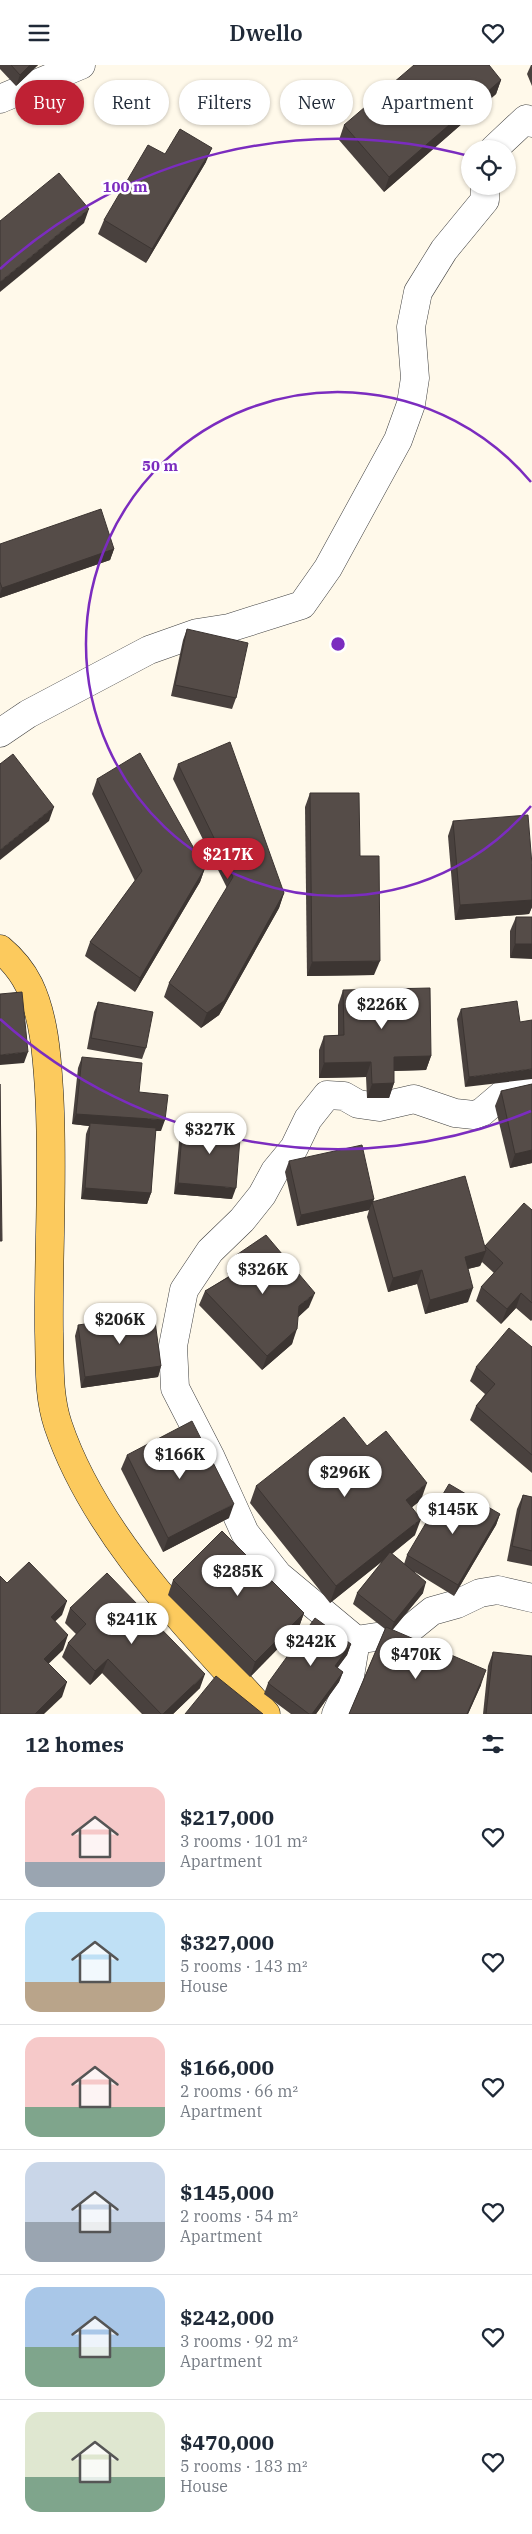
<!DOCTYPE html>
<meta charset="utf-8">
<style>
:root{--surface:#fff;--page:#f2f2f3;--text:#1f2937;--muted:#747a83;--line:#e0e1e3;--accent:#bf2134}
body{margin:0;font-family:"IBM Plex Serif",serif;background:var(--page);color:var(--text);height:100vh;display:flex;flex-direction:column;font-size:19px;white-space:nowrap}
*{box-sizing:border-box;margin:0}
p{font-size:16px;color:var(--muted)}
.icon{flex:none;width:28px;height:28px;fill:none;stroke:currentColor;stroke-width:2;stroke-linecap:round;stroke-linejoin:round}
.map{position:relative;height:1649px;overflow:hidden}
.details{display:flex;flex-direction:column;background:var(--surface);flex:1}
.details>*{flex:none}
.guide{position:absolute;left:15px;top:15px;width:502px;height:45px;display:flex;gap:10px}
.buttons{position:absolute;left:461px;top:75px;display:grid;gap:10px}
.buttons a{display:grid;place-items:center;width:55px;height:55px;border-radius:50%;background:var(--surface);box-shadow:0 1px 4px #0004;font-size:25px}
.price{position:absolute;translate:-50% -42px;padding:0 11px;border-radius:18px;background:#fff;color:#222;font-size:16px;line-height:32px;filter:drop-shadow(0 1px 2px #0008)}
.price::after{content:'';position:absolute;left:50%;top:30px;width:15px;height:11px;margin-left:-8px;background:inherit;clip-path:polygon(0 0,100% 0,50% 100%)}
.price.current{background:var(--accent);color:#fff}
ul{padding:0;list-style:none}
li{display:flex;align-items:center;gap:15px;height:125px;padding:0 25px}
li+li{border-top:1px solid var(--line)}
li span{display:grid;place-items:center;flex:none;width:140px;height:100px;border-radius:15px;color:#555}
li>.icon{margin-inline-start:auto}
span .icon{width:60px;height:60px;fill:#fffc;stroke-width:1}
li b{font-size:21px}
h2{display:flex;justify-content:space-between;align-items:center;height:60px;padding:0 25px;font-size:21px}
.chip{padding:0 18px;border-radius:22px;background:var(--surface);box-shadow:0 1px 4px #0004;font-size:18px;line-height:45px}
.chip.current{background:var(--accent);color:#fff}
header{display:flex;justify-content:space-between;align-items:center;height:65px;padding:0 25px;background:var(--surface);font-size:22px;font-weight:600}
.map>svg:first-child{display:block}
</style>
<header><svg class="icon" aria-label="menu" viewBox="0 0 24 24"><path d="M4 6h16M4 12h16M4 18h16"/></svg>Dwello<svg class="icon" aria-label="heart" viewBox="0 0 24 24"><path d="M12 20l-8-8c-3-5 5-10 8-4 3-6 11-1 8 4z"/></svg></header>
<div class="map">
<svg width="532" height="1649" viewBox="0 0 532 1649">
<rect width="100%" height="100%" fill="#fff9ea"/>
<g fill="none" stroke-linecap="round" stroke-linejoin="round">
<g stroke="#3f3f3f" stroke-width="29">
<g id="minor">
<path d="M0,34L81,0"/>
<path d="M494,84L526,54L532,58"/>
<path d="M0,668L28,649L149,585L197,568L229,563L302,540L328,503L398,375L411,339L415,313L411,262L418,227L444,185L485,135V121"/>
<path d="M356,1575L376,1572H400L432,1546L457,1539L480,1528L498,1525L532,1533"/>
<path d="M336,1649L348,1623L356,1575L278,1510L245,1468L211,1393L175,1323L173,1281L184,1225L210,1186L242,1155L262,1130L275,1106L294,1083L308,1054L327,1030L344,1031L358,1039L379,1042L414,1034L455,1048L474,1050L482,1047L502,1030L532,1022"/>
</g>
</g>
<g stroke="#1d1d1d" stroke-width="29">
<path id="major" d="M0,884C12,894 22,906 29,920C44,951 47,991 49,1025C54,1105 48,1186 49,1267C50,1299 48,1330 58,1360C95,1470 191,1565 266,1649"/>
</g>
<use href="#minor" stroke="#fff" stroke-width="28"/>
<use href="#major" stroke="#fcca5d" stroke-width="28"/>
</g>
<g fill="#49413e">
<path d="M0,0H38L16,21L0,4Z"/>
<path d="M531,0H532V21L527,9Z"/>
<path d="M501,15L496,29L384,127L339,75L344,60Z"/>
<path d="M165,89L206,97L146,198L98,169L104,155Z"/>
<path d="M0,479L114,484L110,495L0,533Z"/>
<path d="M187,564L236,633L232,644L171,631L183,575Z"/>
<path d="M178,699L284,828L279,843L219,950L201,963L164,932L169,918L227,823L173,714Z"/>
<path d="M97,714L205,803L200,817L135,927L85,891L90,877L135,816L92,729Z"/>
<path d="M310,728L360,791L374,910L307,911L305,742Z"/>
<path d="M453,756L532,800V842L529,849L455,855L448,771Z"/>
<path d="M516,852H532L510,893V866Z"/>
<path d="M343,925L431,991L426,1005L394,1006V1018L389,1033H367L366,1012L319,1013V985L324,971L338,970V940Z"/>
<path d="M98,937L146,983L142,994L87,984L94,947Z"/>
<path d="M461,944L520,957L465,1022L457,954Z"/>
<path d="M82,992L161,1066H155L151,1128L147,1139L81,1134L86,1069L89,1061L72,1059L78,1003Z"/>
<path d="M532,1019V1098L510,1103L495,1041L501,1026Z"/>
<path d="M183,1057L232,1134L174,1129L180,1067Z"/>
<path d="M289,1096L374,1134L373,1137L485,1183V1181L532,1145V1255L531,1256L516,1243L501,1259L476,1236L481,1222L494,1208L482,1197L480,1201L468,1204V1237L425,1249L417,1219L388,1227L367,1152L369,1145L297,1161L285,1107Z"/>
<path d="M232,1193L309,1242L298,1252L292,1279L262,1305L199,1240L205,1226L229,1211L227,1208Z"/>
<path d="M78,1260L161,1301L158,1312L81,1323L75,1271Z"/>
<path d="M532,1282V1408L470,1355L476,1341L485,1329L470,1316L476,1302Z"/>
<path d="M367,1381L421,1435L412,1442L415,1470L392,1489L404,1499L407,1490L500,1449L496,1460L454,1531L415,1507L423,1528L392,1565L481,1620L468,1649H349L385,1564L353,1539L357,1528L385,1494L330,1538L250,1438L256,1421Z"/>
<path d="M127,1390L229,1453L163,1487L121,1404Z"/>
<path d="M523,1430L532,1432V1501L507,1496L517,1444Z"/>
<path d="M173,1515L304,1548L299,1562L250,1612L168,1530Z"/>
<path d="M70,1543L200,1623L173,1649H142L102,1608L90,1620L62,1592L68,1578L76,1569L65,1558Z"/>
<path d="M351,1579L347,1590L337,1603L343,1607L339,1617L316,1649H291L264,1629L268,1618Z"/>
<path d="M493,1587L532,1649H483L488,1601Z"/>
</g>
<g fill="#3c3532">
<path d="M30,0H38L16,21L20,10Z"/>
<path d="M501,15L496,29L384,127L389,112Z"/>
<path d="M212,83L206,97L146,198L152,184Z"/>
<path d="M89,144L84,158L0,227V217Z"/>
<path d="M114,484L110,495L0,533V529L2,523Z"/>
<path d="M54,742L49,756L0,795V785Z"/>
<path d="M205,803L200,817L135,927L140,913Z"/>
<path d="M284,828L279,843L219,950L201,963L207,948Z"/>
<path d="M532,835V842L529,849L455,855L460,840Z"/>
<path d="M515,879H532V894L510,893Z"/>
<path d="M380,896L374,910L307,911L312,897Z"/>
<path d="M28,987L24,998L0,1000V990Z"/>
<path d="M431,991L426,1005L388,1006L394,992Z"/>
<path d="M371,997L366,1012L319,1013L324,998Z"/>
<path d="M532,1004V1014L465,1022L469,1012Z"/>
<path d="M394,1018L389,1033H367L372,1019Z"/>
<path d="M76,1049L165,1055L161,1066L90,1061V1058L89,1061L72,1059Z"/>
<path d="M532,1085V1098L510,1103L515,1089Z"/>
<path d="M178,1118L236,1123L232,1134L174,1129Z"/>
<path d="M85,1123L151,1128L147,1139L81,1134Z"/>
<path d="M374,1134L369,1145L297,1161L301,1150Z"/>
<path d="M486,1186L480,1201L459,1206L465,1192Z"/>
<path d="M422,1205L417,1219L388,1227L393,1213Z"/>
<path d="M473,1223L468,1237L425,1249L430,1235Z"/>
<path d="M315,1228L309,1242L294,1256L299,1241Z"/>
<path d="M521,1228L516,1243L501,1259L507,1244Z"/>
<path d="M297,1264L292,1279L262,1305L267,1291Z"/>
<path d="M161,1301L158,1312L81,1323L85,1312Z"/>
<path d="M427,1418L421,1435L400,1452L406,1435Z"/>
<path d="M234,1439L229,1453L163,1487L168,1473Z"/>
<path d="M500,1449L496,1460L454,1531L458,1520Z"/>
<path d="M421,1454L415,1470L330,1538L336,1521Z"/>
<path d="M426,1517L423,1528L390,1568L394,1557Z"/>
<path d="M67,1536L62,1550L45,1566L51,1552Z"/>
<path d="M304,1548L299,1562L250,1612L255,1597Z"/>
<path d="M68,1570L63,1585L39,1608L44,1594Z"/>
<path d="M351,1579L347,1590L331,1612L335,1601Z"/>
<path d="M108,1594L102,1608L90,1620L95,1606Z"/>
<path d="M486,1605L481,1620L468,1649H467Z"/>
<path d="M343,1607L339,1617L316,1649H312Z"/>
<path d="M205,1609L200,1623L173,1649H163Z"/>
<path d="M67,1617L62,1632L44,1649H35Z"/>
</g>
<g fill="#554c48" stroke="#3c3532">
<path d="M11,0H30L20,10Z"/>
<path d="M414,0H489L501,15L389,112L344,60Z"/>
<path d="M180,64L212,83L152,184L104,155L148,80L165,89Z"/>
<path d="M59,108L89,144L0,217V156Z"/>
<path d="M101,444L114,484L2,523L0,517V479Z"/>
<path d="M187,564L248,578L236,633L175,620Z"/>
<path d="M230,677L284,828L224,936L207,948L169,918L233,812L178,699Z"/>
<path d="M140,688L205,803L140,913L90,877L142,806L97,714Z"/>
<path d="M13,689L54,742L0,785V698V699Z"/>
<path d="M310,728H359L360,791H379L380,896L312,897Z"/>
<path d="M528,750L532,800V835L460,840L453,756Z"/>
<path d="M516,852H532V879H515Z"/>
<path d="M430,923L431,991L394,992V1018L372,1019L371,997L324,998V971L344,970L343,925Z"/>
<path d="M22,927L28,987L0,990V929Z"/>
<path d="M517,936L520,957L532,955V1004L469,1012L461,944Z"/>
<path d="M98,937L153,947L146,983L91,973Z"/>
<path d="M82,992L142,998L139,1027L168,1030L165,1055L76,1049Z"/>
<path d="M0,1019L2,1176H0Z"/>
<path d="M532,1019V1085L515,1089L501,1026Z"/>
<path d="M183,1057L241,1061L236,1123L178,1118Z"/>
<path d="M90,1058L156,1063L151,1128L85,1123Z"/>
<path d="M362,1080L374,1134L301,1150L289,1096Z"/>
<path d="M465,1111L486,1186L465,1192L473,1223L430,1235L422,1205L393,1213L372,1137Z"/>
<path d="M524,1138L532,1145V1238L521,1228L507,1244L481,1222L503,1198L485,1181Z"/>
<path d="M266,1170L315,1228L299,1241L297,1264L267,1291L205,1226L239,1206L232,1193Z"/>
<path d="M154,1249L161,1301L85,1312L78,1260Z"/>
<path d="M509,1263L532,1282V1390L476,1341L495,1319L476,1302Z"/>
<path d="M344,1352L367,1381L386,1366L427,1418L406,1435L421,1454L336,1521L256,1421Z"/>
<path d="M192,1356L234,1439L168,1473L127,1390Z"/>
<path d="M449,1419L500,1449L458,1520L407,1490Z"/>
<path d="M523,1430L532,1432V1486L512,1481Z"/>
<path d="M222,1466L304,1548L255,1597L173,1515Z"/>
<path d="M390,1487L426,1517L394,1557L357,1528Z"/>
<path d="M29,1497L67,1536L51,1552L68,1570L44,1594L67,1617L35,1649H0V1511L7,1518Z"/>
<path d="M107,1508L205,1609L163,1649H161L108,1594L95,1606L68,1578L86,1559L70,1543Z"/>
<path d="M315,1553L351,1579L335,1601L343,1607L312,1649H309L268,1618Z"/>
<path d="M386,1562L486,1605L467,1649H349Z"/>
<path d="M493,1587L532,1591V1649H486Z"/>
<path d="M216,1611L263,1649H185Z"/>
</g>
<g fill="none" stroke="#7b2cbf" stroke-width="2.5">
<path d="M531 741A252 252 0 1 1 531 417"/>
<path d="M531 1046A505 505 0 0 1 0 954M0 204A505 505 0 0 1 469 91"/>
</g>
<circle cx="338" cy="579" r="8" fill="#7b2cbf" stroke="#fff" stroke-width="2.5"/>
<g font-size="15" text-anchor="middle" font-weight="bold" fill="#7b2cbf" stroke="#fff" stroke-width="5" stroke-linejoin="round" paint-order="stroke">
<text x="125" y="127">100 m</text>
<text x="160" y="406">50 m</text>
</g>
</svg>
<div class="buttons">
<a><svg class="icon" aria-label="locate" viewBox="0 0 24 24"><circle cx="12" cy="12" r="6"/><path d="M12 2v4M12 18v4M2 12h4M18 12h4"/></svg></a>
</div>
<b class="price current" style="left:228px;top:815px">$217K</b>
<b class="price" style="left:382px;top:965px">$226K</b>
<b class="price" style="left:210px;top:1090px">$327K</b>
<b class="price" style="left:263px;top:1230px">$326K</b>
<b class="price" style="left:120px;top:1280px">$206K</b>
<b class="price" style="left:180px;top:1415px">$166K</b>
<b class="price" style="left:345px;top:1433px">$296K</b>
<b class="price" style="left:453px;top:1470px">$145K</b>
<b class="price" style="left:238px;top:1532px">$285K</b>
<b class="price" style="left:132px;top:1580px">$241K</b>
<b class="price" style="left:311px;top:1602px">$242K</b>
<b class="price" style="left:416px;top:1615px">$470K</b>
<div class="guide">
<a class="chip current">Buy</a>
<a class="chip">Rent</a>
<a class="chip">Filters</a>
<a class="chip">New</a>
<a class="chip">Apartment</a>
</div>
</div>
<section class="details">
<h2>12 homes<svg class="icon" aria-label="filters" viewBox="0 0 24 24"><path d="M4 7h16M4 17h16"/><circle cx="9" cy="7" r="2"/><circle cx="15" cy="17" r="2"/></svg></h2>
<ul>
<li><span style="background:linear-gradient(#f6c9c9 75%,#9aa5b1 0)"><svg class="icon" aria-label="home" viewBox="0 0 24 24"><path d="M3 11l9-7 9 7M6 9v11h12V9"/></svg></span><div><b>$217,000</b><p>3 rooms · 101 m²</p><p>Apartment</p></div><svg class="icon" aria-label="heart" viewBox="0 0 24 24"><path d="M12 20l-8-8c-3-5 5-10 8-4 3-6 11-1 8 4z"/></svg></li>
<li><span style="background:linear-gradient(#bfe0f5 70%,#b9a48a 0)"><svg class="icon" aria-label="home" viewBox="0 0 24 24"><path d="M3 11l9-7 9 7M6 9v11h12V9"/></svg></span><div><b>$327,000</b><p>5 rooms · 143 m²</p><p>House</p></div><svg class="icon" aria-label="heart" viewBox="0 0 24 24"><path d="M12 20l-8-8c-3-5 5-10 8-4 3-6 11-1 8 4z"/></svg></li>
<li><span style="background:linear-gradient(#f6c9c9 70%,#7fa58c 0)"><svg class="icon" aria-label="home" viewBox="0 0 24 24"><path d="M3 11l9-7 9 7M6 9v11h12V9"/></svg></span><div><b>$166,000</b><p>2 rooms · 66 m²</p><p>Apartment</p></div><svg class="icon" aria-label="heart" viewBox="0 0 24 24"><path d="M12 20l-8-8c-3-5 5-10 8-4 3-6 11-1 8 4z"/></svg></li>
<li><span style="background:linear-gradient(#c9d6e8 60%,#9aa5b1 0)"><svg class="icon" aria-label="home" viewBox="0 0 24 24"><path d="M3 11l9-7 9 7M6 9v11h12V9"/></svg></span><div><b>$145,000</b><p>2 rooms · 54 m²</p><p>Apartment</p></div><svg class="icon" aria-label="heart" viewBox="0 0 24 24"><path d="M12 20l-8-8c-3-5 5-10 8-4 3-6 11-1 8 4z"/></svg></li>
<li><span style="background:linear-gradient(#a9c7e8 60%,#7fa58c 0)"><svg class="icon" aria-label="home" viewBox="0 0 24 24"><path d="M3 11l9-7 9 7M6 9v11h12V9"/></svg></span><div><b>$242,000</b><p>3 rooms · 92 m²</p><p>Apartment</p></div><svg class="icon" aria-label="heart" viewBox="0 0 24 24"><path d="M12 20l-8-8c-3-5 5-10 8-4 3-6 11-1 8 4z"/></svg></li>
<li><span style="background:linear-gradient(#dfe7d0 65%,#7fa58c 0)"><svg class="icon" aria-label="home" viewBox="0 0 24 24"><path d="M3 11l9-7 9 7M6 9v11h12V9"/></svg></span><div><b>$470,000</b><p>5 rooms · 183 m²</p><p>House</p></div><svg class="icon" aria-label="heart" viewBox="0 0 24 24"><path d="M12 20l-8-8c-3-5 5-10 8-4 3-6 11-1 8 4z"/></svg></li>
</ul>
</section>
